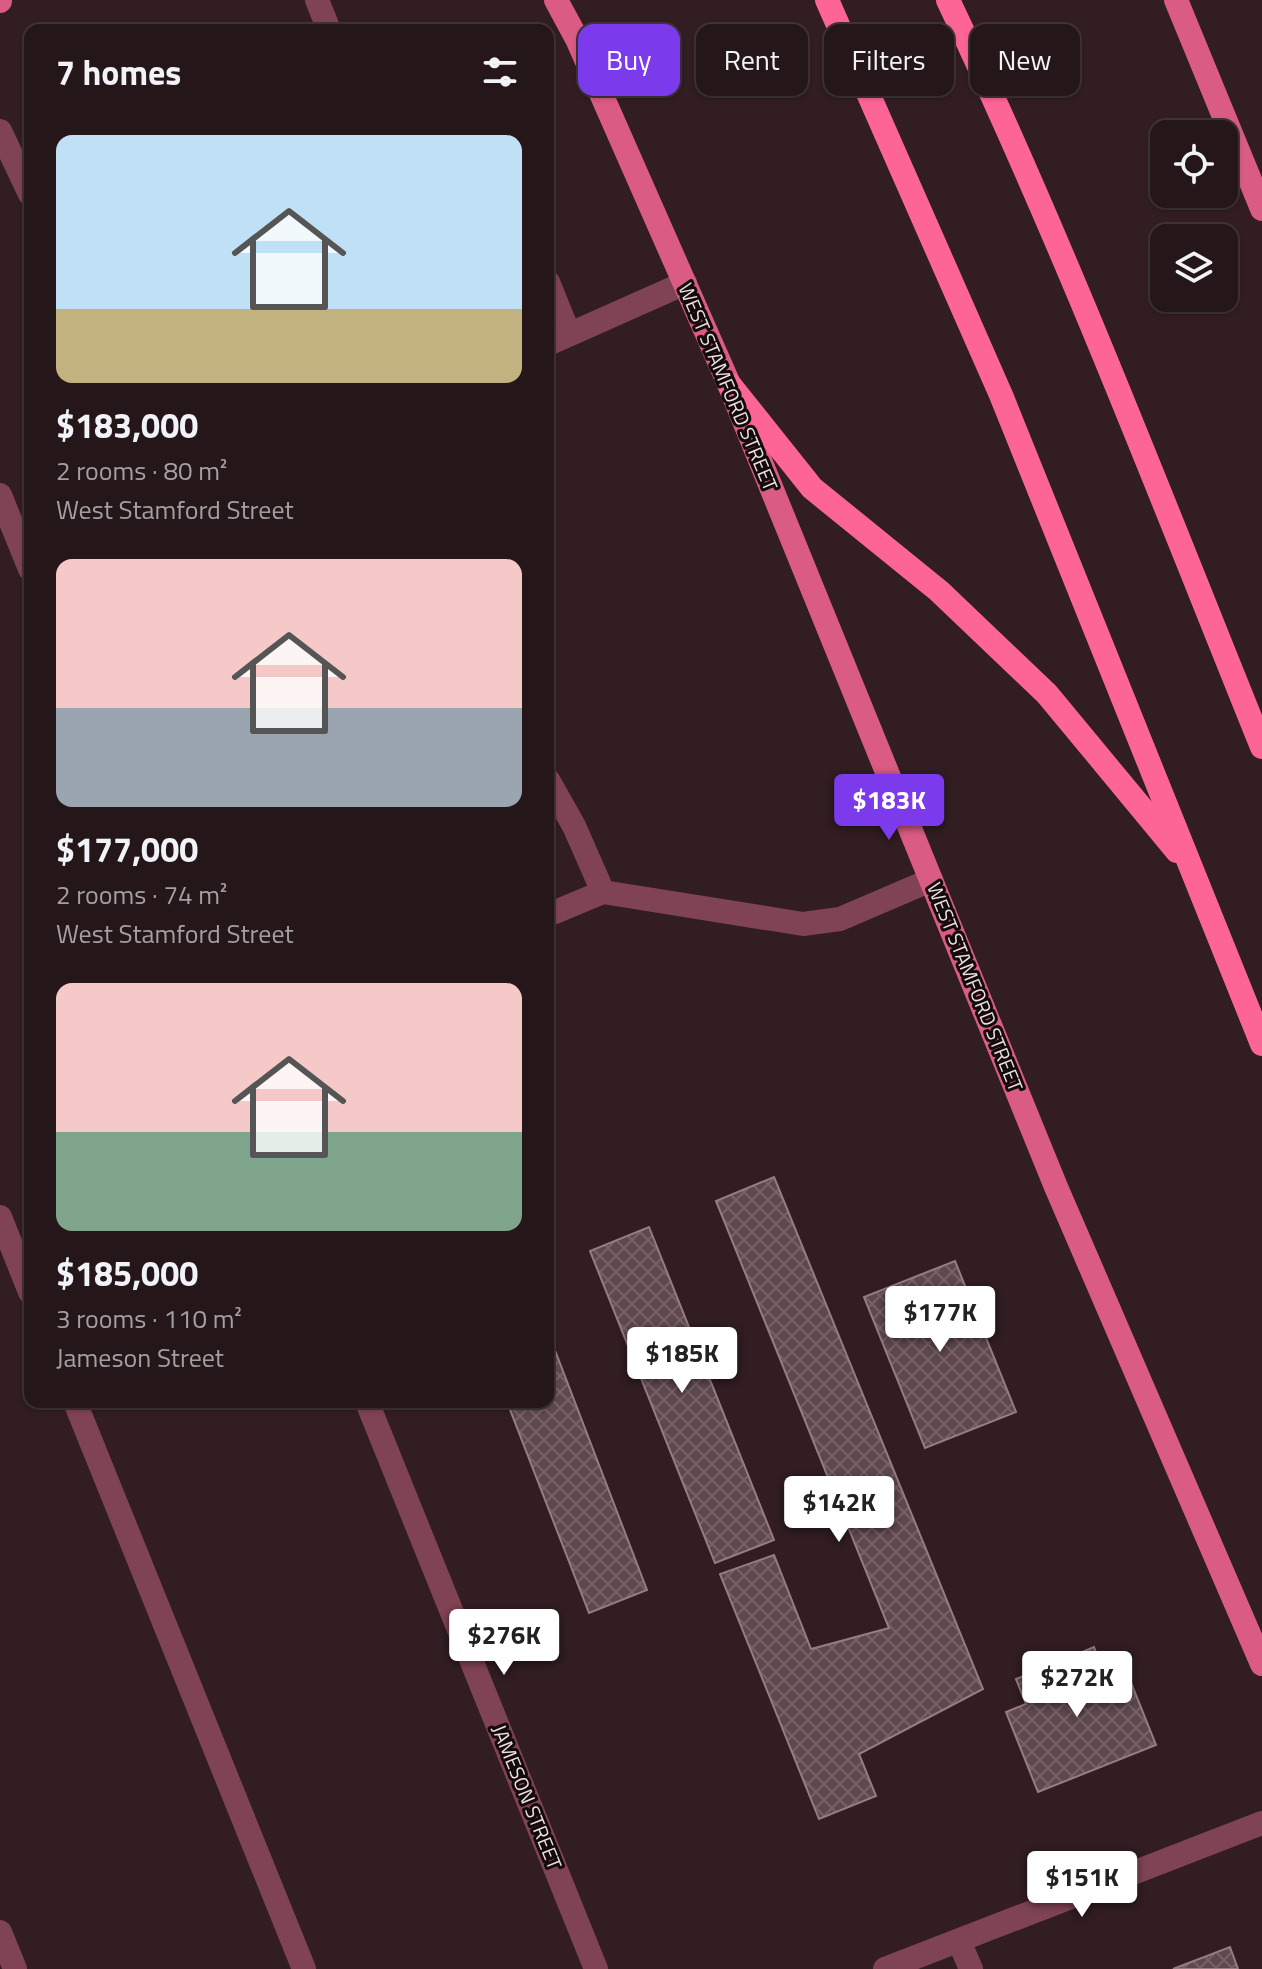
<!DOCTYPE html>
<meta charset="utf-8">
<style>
:root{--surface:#25161a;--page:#312327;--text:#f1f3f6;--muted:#a39fa2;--line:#423539;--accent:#7c3aed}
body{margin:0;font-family:"Titillium Web",sans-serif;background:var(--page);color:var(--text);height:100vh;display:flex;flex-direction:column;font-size:30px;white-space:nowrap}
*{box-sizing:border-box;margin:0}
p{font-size:26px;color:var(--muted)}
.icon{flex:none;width:44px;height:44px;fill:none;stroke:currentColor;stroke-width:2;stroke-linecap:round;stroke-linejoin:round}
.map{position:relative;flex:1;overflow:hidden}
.sheet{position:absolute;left:24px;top:24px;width:530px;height:1384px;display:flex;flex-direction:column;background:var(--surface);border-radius:16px;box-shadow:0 2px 6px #0004,0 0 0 2px var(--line)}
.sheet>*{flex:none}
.banner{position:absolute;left:578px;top:24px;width:564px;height:72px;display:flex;gap:16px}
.tools{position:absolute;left:1150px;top:120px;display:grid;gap:16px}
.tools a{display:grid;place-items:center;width:88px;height:88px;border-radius:16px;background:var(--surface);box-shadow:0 2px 6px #0004,0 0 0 2px var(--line);font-size:40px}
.price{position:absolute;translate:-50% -68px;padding:0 18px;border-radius:8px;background:#fff;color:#222;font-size:26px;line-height:52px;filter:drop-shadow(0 2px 4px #0008)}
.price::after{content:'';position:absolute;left:50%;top:48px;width:24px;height:18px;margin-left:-12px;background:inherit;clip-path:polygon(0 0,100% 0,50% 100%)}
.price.current{background:var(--accent);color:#fff}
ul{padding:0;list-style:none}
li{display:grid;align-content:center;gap:16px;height:424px;padding:0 32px}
li span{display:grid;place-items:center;height:248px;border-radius:16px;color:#555}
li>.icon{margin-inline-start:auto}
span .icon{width:144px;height:144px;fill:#fffc;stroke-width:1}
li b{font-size:34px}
h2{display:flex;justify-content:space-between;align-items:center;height:96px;padding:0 32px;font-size:34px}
.chip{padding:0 28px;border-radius:16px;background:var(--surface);box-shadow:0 2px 6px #0004,0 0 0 2px var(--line);font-size:28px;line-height:72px}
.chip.current{background:var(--accent);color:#fff}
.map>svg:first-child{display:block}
</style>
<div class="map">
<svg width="1262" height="1969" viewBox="0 0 1262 1969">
<defs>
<pattern id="building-cross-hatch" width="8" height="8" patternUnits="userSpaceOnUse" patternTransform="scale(2)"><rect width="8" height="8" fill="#5f484e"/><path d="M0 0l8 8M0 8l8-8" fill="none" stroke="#766267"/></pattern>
</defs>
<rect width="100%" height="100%" fill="#311d22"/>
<g fill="url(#building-cross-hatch)" stroke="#967d83" stroke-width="2">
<path d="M774,1177L983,1689L859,1754L876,1796L819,1819L720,1574L774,1555L811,1649L889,1628L716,1201Z"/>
<path d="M649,1227L774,1540L715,1563L590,1251Z"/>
<path d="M955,1261L1016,1412L925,1448L864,1297Z"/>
<path d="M548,1332L647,1590L589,1613L507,1402H548Z"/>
<path d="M1094,1647L1104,1673L1124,1665L1156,1745L1038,1792L1006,1712L1026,1704L1016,1679Z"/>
<path d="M1230,1947L1238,1969H1173Z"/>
</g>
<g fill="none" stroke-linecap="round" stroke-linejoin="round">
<g stroke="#804354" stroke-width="24">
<path d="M317,0L329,30"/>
<path d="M0,131L30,194"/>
<path d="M548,282L569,334"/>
<path d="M548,344L685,283"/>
<path d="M0,495L30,569"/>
<path d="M548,780L574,826L603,892L803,924L840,919L931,880"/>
<path d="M548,915L603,892"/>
<path d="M0,1217L30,1292"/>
<path d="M75,1402L304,1969"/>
<path d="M367,1402L596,1969"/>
<path d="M0,1932L15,1969"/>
<path d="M959,1941L971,1969"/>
<path d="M885,1969L1262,1823"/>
</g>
<g stroke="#da5c84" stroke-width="24">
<path d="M556,0L577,39L729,384L1056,1187L1262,1664"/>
<path d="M1176,0L1262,209"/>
<path d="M0,1V0"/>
</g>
<g stroke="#fd6597" stroke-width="24">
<path d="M827,0L1001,395L1262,1044"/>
<path d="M948,0C1064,244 1161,497 1262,747"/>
<path d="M729,384L812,488L939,591L1047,694L1177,851"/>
</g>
</g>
<g text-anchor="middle" stroke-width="6" stroke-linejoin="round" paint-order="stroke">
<g font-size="20" fill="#eee0e3" stroke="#130a0c">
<text transform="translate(728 387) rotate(67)" y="7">WEST STAMFORD STREET</text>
<text transform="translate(975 987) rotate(68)" y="7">WEST STAMFORD STREET</text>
<text transform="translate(527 1797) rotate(68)" y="7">JAMESON STREET</text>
</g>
</g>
</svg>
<div class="tools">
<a><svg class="icon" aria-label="locate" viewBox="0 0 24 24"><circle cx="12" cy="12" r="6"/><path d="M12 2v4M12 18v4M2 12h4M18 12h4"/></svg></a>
<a><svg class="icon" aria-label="layers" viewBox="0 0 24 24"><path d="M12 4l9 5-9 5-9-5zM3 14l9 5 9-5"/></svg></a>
</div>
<b class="price current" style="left:889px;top:842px">$183K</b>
<b class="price" style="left:940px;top:1354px">$177K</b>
<b class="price" style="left:682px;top:1395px">$185K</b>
<b class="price" style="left:839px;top:1544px">$142K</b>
<b class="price" style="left:504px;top:1677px">$276K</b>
<b class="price" style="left:1077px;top:1719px">$272K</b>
<b class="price" style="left:1082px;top:1919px">$151K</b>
<div class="banner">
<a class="chip current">Buy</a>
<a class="chip">Rent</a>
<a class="chip">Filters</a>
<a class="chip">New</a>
</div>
<section class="sheet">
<h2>7 homes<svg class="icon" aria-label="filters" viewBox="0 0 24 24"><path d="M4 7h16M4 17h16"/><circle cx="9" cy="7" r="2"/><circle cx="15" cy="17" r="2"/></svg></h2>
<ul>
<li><span style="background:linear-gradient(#bfe0f5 70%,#c2b280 0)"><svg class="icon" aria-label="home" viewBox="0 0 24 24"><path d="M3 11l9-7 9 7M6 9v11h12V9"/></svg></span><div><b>$183,000</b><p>2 rooms · 80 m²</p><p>West Stamford Street</p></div></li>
<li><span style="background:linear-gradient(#f6c9c9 60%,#9aa5b1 0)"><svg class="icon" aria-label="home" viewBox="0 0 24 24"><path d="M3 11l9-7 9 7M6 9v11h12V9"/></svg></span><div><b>$177,000</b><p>2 rooms · 74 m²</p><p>West Stamford Street</p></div></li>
<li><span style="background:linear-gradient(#f6c9c9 60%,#7fa58c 0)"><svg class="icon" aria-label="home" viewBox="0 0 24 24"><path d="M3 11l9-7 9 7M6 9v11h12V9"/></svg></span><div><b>$185,000</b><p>3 rooms · 110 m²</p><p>Jameson Street</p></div></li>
</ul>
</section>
</div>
